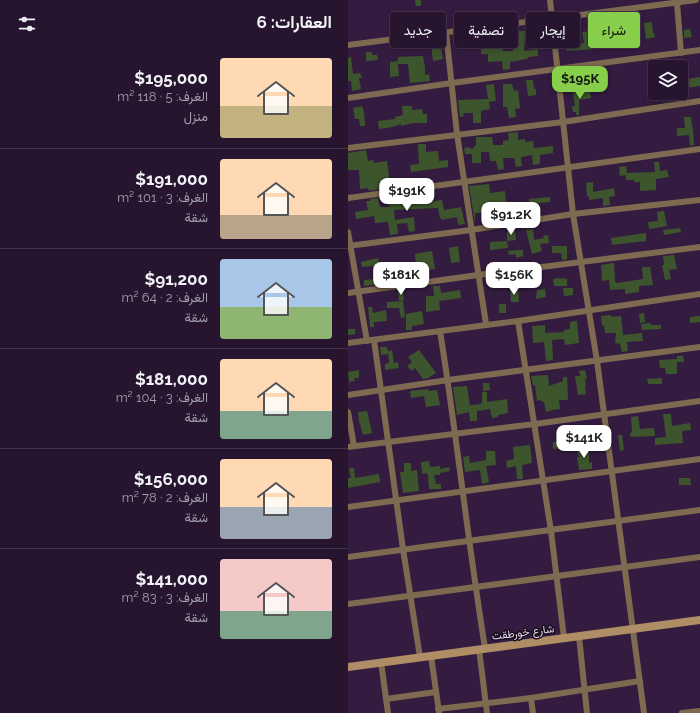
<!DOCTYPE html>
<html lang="ar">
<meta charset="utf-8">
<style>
:root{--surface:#271530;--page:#33223c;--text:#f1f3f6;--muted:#a49fab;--line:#43344c;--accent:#87cf4b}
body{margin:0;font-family:Raleway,Vazirmatn,sans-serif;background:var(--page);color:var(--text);direction:rtl;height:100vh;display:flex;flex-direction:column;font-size:15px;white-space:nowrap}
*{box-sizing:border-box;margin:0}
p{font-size:13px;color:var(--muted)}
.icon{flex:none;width:22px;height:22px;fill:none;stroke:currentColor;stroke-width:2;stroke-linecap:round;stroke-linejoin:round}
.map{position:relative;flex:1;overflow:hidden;direction:ltr}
.details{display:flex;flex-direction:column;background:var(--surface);width:348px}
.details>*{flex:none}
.top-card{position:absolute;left:12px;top:12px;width:280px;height:36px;direction:rtl;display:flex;gap:8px}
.buttons{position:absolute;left:300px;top:60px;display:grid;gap:8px}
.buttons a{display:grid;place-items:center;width:40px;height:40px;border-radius:4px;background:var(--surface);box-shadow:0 2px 6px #0003,0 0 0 1px var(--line);font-size:20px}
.price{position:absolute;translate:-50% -34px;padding:0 9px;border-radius:8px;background:#fff;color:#222;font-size:13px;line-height:26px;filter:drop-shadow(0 1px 2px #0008)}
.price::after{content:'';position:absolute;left:50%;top:24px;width:12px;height:9px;margin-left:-6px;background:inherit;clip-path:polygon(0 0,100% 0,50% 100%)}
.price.current{background:var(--accent);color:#111}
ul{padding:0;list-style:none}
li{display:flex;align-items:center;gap:12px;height:100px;padding:0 16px}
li+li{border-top:1px solid var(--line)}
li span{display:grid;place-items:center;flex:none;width:112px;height:80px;border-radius:4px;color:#555}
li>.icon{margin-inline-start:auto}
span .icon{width:48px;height:48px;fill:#fffc;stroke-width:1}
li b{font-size:17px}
h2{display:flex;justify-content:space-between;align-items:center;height:48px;padding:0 16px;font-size:17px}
.pill{padding:0 14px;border-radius:4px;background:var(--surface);box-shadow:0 2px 6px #0003,0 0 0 1px var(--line);font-size:14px;line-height:36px}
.pill.current{background:var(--accent);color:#111}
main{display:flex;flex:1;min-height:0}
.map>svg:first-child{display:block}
</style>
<main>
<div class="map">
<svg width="352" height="713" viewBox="0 0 352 713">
<rect width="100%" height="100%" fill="#341c40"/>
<g fill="#3d552c">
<path d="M67,0H73V6H68Z"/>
<path d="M78,13V19L66,21L65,15Z"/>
<path d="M304,22L305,33H306L307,37L298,39L296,23Z"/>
<path d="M342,29L344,37L336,38V30Z"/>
<path d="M252,30L253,39H249V49L219,51L218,46L236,43L234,32Z"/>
<path d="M169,31H177L176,51L190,49V56L180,57L179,59L162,62V69L155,70L154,61L140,62V54H133V47L139,46L149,45L150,48L154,47L155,51H165V44H169Z"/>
<path d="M185,31H190L191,49H188Z"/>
<path d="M92,42L95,59L85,61L83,44Z"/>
<path d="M18,52H24V55H29L30,60L18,61Z"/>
<path d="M75,56L77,67V75L81,74L82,81L62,83L60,64H50L51,76L42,77V62L50,61V57Z"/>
<path d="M3,57L5,74L12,73L14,78H11L13,89L4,91L3,81H0V58Z"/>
<path d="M338,68L339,79L352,77V86L337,88V84L333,85V69Z"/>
<path d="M178,80H185L186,89H188V95L180,96Z"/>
<path d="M146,84L148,101L141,102L142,109L133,111V123H125V113H115L116,116L112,117L110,100L140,99L138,85Z"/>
<path d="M155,84H164L166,91L170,90L172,108L167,109L168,117L161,118L159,107H155Z"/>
<path d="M242,91L243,98L231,100V115H228V112H225L224,106H227L225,93Z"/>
<path d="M14,106L16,112L17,126H12L11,119H7L5,108Z"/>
<path d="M54,106H64V110L74,109L75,114H79V123H65L53,126V124L44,127L31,129L30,121L47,119V117L55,115Z"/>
<path d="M336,117H343L344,127H345L346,145L342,146L341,135L329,136V128H337Z"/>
<path d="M170,132V140L177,139V142L185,141L186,148L205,146V153L192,155V164L185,165L184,155L173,157L174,166L168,167L166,158H156L155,159L156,169L150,170L148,161H142L141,152H133V163H124V154H117L116,148L122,147V149L126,148V146H128V137H144L145,145H155V141L161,140L160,133Z"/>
<path d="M70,144H78V152L90,151L91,161L100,160V167L63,172L62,165L71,164Z"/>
<path d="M18,150L20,161L25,160L26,163L39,161L42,184L31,187V189L21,191L20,188L12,189L11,170H0V153Z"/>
<path d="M306,162H311L312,171L319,170L321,177L308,179V190L292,191V182H286V180H278V175L272,176L271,167L278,166L279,173L307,172Z"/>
<path d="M245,182V192L266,188L267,196L261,197L262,205L255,206V198L241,200V196L239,197L238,183Z"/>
<path d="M141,184L142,193L157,191L158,202H162L163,208L141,210V213H127V222L121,186Z"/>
<path d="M73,194H79L80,202L94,200L96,210L113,207L117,224L110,225L109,217L93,220V218H92L90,208L46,210L47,220L66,217L67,231L61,232L59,223L49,224L50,234L42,235L40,222L27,223L26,216L8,219L7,212L20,210L18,201H23L22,199L30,198L32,207H41V204L54,203L53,197L61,196L62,201L73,202Z"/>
<path d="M202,197V202L190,203V201V206L171,207V204L181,202V199Z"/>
<path d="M316,211L319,226L301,229L300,222L310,221L309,212Z"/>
<path d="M332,228L333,232L316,235L315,230Z"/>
<path d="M185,229L186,240L196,238L195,236L200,235L201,243L192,244L194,251L184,254L178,230Z"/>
<path d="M167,231L168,240L159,241V232Z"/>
<path d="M298,233V241L264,245L263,238Z"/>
<path d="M159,241L160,248L142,250V242Z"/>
<path d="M110,246L112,262L103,263L101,248Z"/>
<path d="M204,246H219V259L214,260L213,253H204Z"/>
<path d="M169,250H175V256L168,258V254L161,255L160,251Z"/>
<path d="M84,251L87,269L73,271L74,278L67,279L65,264H68L67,254Z"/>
<path d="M326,255L329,269L321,270L323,279L317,280L314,265H316L315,256Z"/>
<path d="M30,258L32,268L51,267L52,274L39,275L40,283L16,286V280L26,279L25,266L14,267L13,262Z"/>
<path d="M266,263L267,282L269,283L295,279L294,267H302L305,285L291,286V292L277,294V289L262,290L261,280L254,281L253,265Z"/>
<path d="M210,278L219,279V286H206L205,279Z"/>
<path d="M85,286H92L93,293L112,290L113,298L91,301L92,310L78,312V296H86Z"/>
<path d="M215,288H225V295L216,296Z"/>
<path d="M162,289H170L171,302H163Z"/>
<path d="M197,289L198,297L188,299L189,290Z"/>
<path d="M55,291L56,300L51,301L50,292Z"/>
<path d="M55,301L57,317L53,318L51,308H39V302Z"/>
<rect x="151" y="304" width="7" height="9"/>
<path d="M20,307H24L25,313L38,310L39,321L26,322V327H22Z"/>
<path d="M74,311L76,324L64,326V330H58V314Z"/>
<path d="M296,313L297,322L292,323L291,314Z"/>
<path d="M263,315V317L273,316L275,335L294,333L295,341L279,342L280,351L274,352L272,344L267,343L268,333H257L256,325L254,326L253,316Z"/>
<path d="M352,316V322L342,323V317Z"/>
<path d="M229,321L231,343L217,345L216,339L204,340L205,360L198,361L196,342L185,343L184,326L197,325V333L216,332V330L222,329V322Z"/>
<path d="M303,323V325H313V329L294,330L293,324Z"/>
<path d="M0,329H7V334L0,335Z"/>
<path d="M32,347H39L40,351L44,350L46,363L50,362L51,368L37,370V364L41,363L40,352V354L33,355Z"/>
<path d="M71,350L88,373L80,378L75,379L67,368L64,371L59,366L64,362L60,357Z"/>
<path d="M329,356H335L336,362H329Z"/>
<path d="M329,359V374H318L317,368H312L311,360Z"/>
<path d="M11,370V378H6L7,381L1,382L0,372Z"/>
<path d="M237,370L239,379H237L238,387H237L238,394L230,395L227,376H232L231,371Z"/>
<path d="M200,375L201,386L215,381V377H219L220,400H211L212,409L204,410L198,412L196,402H194L193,400L189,401L187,385L185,386L183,376Z"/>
<path d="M314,378V384H300L299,379Z"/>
<path d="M135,383H141L142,390L135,391Z"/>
<path d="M119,386L122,405L133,404V403H134V392H139V402L159,399L160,413L150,415V417L144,418L142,409L129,411V421H122L121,412L109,415L105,387Z"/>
<path d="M80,389L81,391L89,390L92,405L78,407L76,396L63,398L62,391Z"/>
<path d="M19,411L24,433L15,435L11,421L10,412Z"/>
<path d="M315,414H323L324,426L342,423L343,430L334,431L335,443L307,445V438L318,437Z"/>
<path d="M290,416L292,429L306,428L307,436L283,437L282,433L284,432L283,417Z"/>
<path d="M270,435H274L276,450L272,451Z"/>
<path d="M205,442H212L213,448L205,449Z"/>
<path d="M182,445L184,463L174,465L175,479H169L168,466L159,468L158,461L166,459L165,447Z"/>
<path d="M228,448L241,449V463L244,462V469L231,470L229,457H231Z"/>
<path d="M138,451H147L148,465L138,466L141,482L134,484L132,470L117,472L115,457L121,456L122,463L138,460Z"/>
<path d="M81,461L82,467L92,466V469L101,467L102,471L92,473V475H86L88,484H93V489H81L80,476L79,473L74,474L73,462Z"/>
<path d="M56,463H63V471L69,470L71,491L55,493L52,472H56Z"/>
<path d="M1,468H6L7,478L31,474L32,482L0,488V478H3Z"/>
<path d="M331,478H342L343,485H331Z"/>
</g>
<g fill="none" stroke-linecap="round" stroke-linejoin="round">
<g stroke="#7e6a50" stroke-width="6">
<path d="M202,0L225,214L249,361L296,713"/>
<path d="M329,3L333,53"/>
<path d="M98,32L109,134L138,324"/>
<path d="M0,45L348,0"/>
<path d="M0,98L104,83L352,50"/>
<path d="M0,148L215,122L352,101"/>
<path d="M0,198L352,149"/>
<path d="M0,232L19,341"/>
<path d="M0,246L123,230L225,214L352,200"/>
<path d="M0,293L130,275L352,247"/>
<path d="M170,321L203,531L216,638"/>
<path d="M92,331C109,437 120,543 137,648"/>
<path d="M26,340L55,549L72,657"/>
<path d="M0,343L170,321L352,294"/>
<path d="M0,395L100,380L352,347"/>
<path d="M0,412L6,446"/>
<path d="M0,447L187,424L352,401"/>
<path d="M0,507L352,459"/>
<path d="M0,557L352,510"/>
<path d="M0,604L352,557"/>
<path d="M231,636L239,713"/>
<path d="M131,649L139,713"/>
<path d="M83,656L91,712"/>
<path d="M33,662L40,713"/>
<path d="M183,698L185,713"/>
<path d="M38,699L88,692"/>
<path d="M90,709L183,698L292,681"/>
<path d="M334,713L352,711"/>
</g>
<path stroke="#af8e65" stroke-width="8" d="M0,667L352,620"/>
</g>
<g text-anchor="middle" stroke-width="3" stroke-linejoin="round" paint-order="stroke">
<g font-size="11" fill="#e7d8ef" stroke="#160c1c">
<text transform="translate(175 632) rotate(-7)" y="4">شارع خورطقت</text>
</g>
</g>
</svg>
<div class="buttons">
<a><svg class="icon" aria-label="layers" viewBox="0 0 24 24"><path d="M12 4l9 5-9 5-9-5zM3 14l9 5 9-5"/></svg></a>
</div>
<b class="price current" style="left:232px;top:100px">$195K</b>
<b class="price" style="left:59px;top:212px">$191K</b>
<b class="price" style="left:163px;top:236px">$91.2K</b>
<b class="price" style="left:53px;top:296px">$181K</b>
<b class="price" style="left:166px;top:296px">$156K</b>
<b class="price" style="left:236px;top:459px">$141K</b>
<div class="top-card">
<a class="pill current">شراء</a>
<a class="pill">إيجار</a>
<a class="pill">تصفية</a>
<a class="pill">جديد</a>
</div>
</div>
<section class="details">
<h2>العقارات: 6<svg class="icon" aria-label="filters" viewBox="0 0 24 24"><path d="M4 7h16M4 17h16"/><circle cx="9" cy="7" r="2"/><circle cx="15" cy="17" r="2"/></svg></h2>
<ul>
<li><span style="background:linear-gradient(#ffd9b3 60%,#c2b280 0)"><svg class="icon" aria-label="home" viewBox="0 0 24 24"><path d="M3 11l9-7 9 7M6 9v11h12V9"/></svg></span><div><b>$195,000</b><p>الغرف: 5 · 118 m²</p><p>منزل</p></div></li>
<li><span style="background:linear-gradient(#ffd9b3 70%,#b9a48a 0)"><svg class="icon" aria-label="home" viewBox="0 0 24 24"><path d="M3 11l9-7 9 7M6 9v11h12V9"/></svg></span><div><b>$191,000</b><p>الغرف: 3 · 101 m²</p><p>شقة</p></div></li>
<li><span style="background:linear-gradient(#a9c7e8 60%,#8fb573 0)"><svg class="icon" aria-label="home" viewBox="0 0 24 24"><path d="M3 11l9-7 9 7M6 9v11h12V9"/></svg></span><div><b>$91,200</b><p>الغرف: 2 · 64 m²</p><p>شقة</p></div></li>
<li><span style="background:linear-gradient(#ffd9b3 65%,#7fa58c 0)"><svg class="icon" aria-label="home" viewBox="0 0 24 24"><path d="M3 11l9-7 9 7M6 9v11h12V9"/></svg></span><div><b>$181,000</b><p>الغرف: 3 · 104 m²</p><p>شقة</p></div></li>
<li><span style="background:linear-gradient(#ffd9b3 60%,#9aa5b1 0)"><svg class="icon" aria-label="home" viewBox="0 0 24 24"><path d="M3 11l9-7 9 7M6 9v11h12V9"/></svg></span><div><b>$156,000</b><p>الغرف: 2 · 78 m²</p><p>شقة</p></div></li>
<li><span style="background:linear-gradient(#f6c9c9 65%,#7fa58c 0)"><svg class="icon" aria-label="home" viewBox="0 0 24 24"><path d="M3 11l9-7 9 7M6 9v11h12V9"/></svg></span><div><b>$141,000</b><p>الغرف: 3 · 83 m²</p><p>شقة</p></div></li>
</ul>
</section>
</main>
